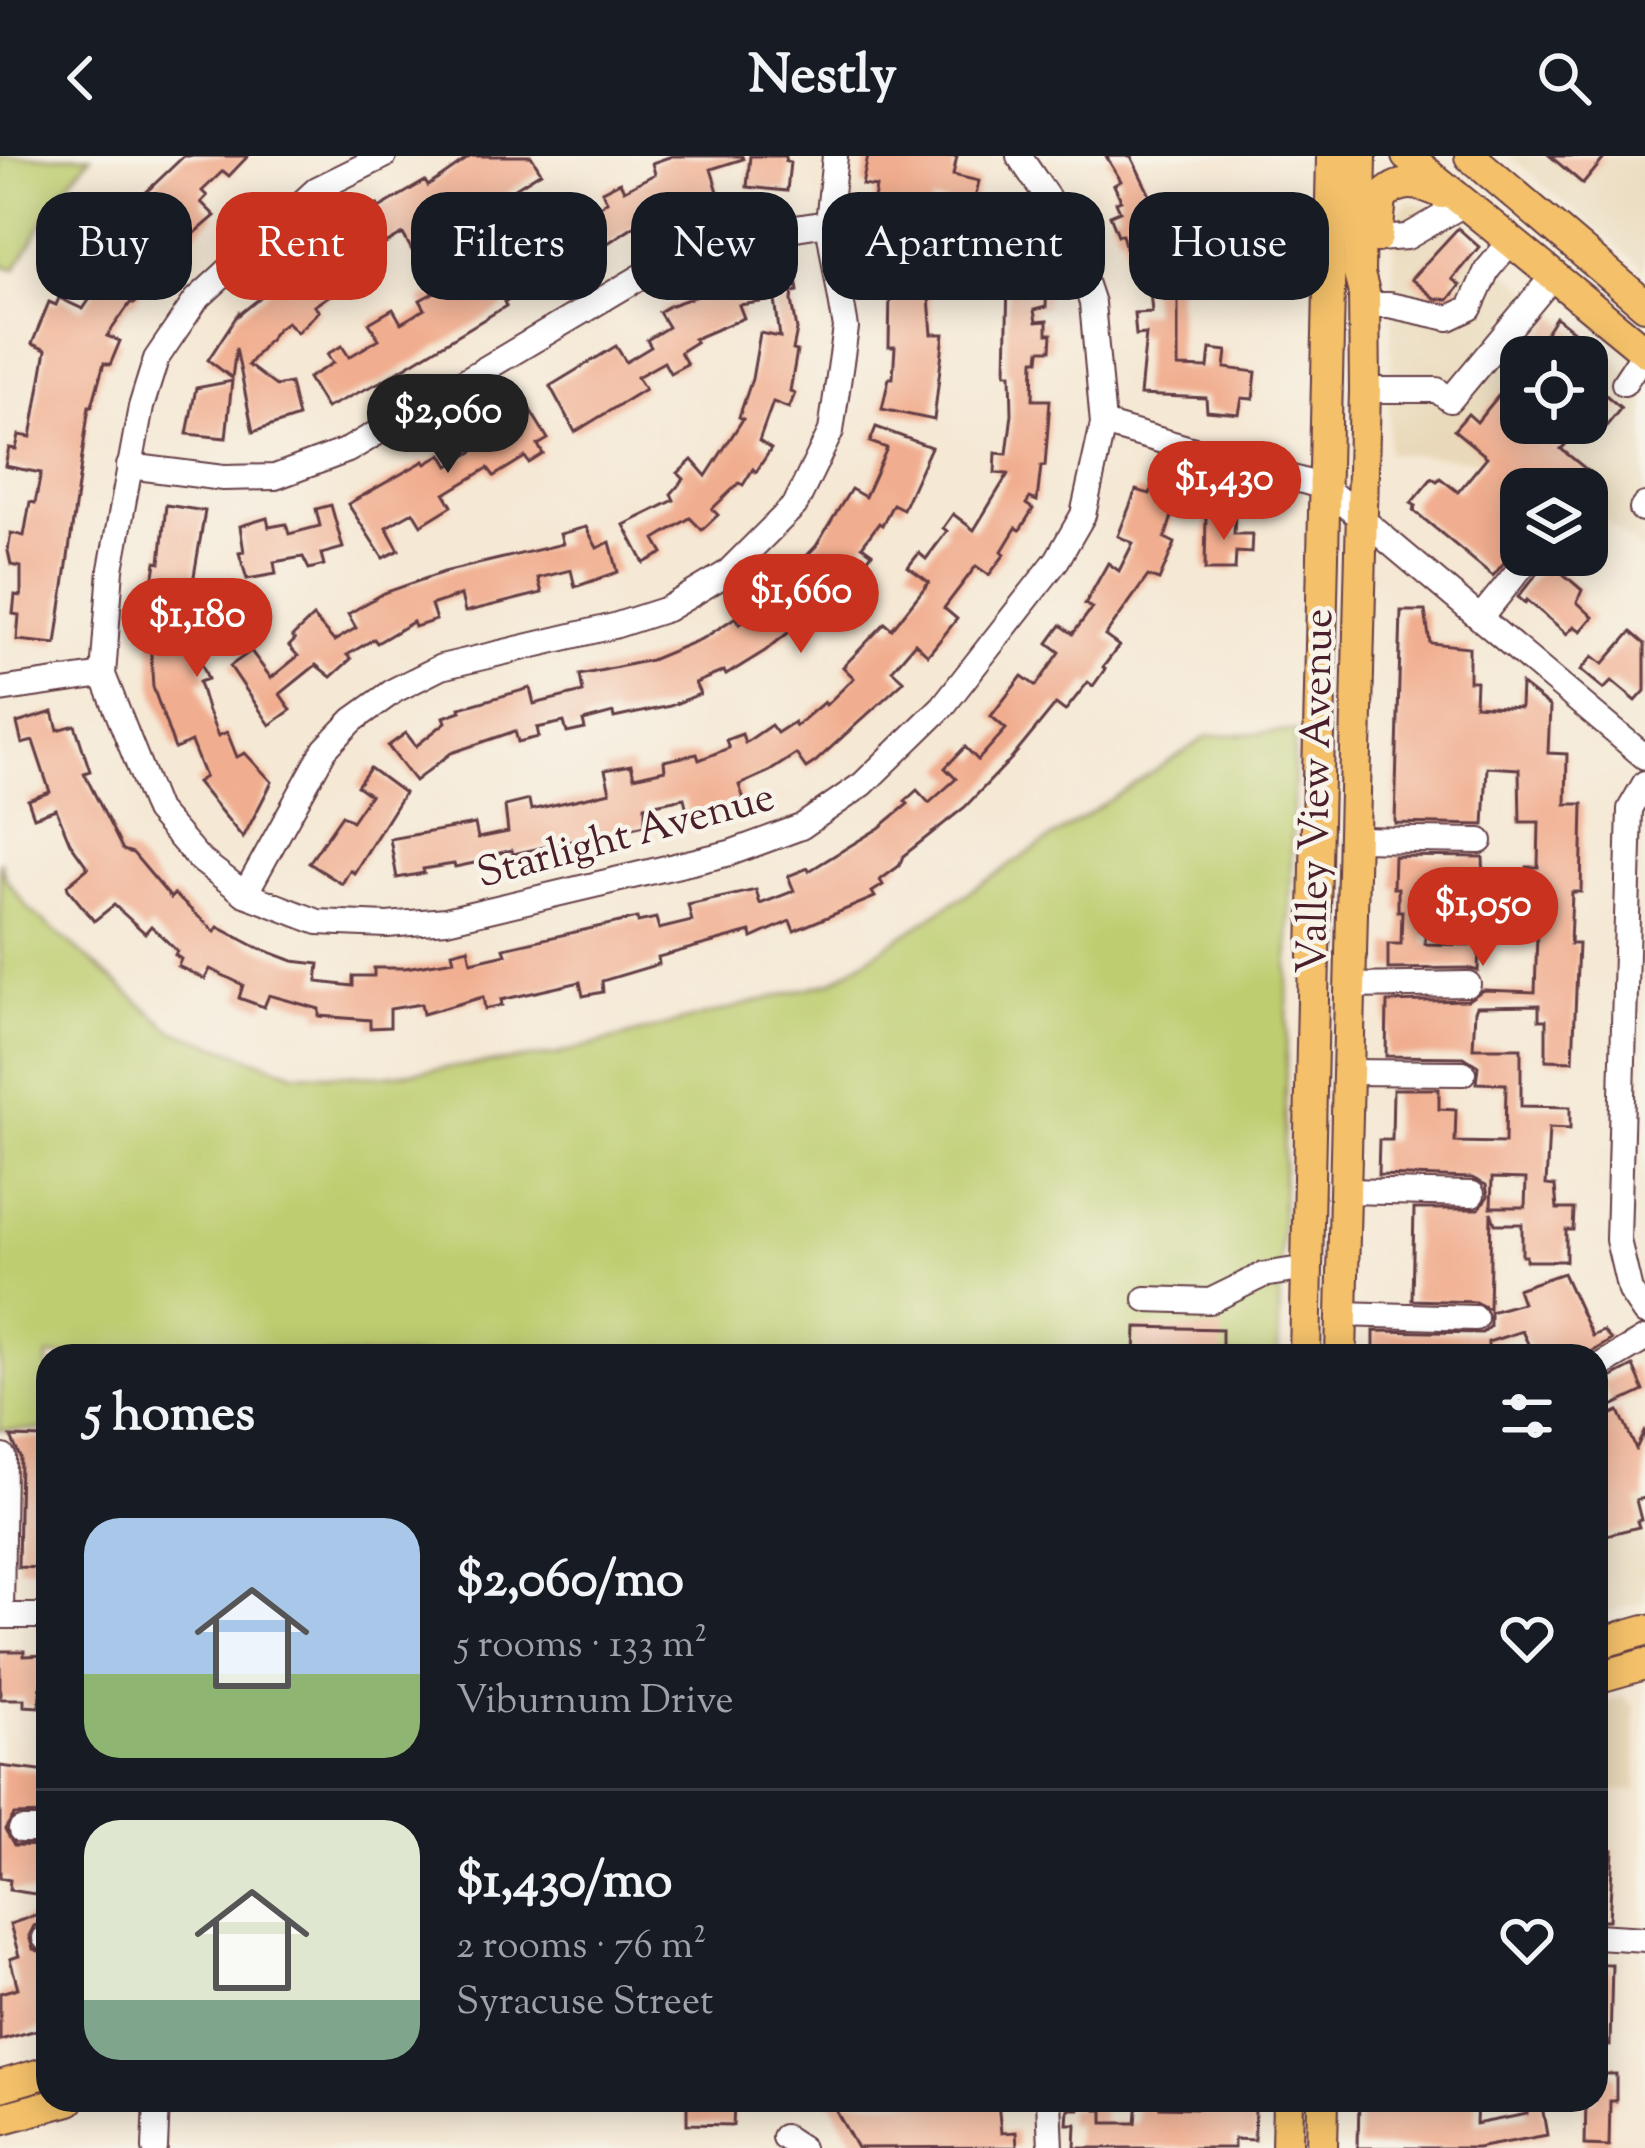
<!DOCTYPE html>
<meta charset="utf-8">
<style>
:root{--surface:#171b24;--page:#242831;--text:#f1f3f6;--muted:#9ea1a6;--line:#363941;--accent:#c8321e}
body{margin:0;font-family:"Sorts Mill Goudy",serif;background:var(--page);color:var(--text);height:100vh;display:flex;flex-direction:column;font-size:45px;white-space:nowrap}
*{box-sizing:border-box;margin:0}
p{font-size:39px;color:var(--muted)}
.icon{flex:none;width:66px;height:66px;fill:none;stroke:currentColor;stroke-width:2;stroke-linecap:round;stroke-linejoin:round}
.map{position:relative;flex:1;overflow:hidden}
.sheet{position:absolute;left:36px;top:1188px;width:1572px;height:768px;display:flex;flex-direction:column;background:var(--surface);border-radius:36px;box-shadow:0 6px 30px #0003}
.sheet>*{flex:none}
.banner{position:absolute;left:36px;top:36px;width:1575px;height:108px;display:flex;gap:24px}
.controls{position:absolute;left:1500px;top:180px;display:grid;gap:24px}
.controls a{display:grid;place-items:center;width:108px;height:108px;border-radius:24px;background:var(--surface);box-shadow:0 6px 30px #0003;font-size:60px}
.price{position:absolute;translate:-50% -102px;padding:0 27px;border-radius:42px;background:var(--accent);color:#fff;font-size:39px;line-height:78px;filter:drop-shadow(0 3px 6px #0008)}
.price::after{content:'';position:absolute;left:50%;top:72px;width:36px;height:27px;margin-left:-18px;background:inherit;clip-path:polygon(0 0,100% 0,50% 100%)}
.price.active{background:#222;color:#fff}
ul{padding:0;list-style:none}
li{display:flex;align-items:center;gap:36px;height:300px;padding:0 48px}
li+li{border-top:3px solid var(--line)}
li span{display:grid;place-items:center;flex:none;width:336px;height:240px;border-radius:36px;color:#555}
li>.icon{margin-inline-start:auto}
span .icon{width:144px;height:144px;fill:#fffc;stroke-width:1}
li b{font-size:51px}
h2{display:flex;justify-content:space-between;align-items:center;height:144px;padding:0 48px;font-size:51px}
.pill{padding:0 42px;border-radius:36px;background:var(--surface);box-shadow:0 6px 30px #0003;font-size:42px;line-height:108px}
.pill.active{background:var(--accent);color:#fff}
header{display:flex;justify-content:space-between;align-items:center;height:156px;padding:0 48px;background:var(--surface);font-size:54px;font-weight:800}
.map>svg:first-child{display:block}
</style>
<header><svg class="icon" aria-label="back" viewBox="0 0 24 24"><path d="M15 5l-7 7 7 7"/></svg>Nestly<svg class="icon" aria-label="search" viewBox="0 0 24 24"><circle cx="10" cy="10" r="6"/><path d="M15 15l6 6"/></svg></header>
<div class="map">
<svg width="1645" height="1992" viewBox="0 0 1645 1992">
<rect width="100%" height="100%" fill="#f7f3e8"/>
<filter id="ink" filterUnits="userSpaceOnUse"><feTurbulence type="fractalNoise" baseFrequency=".00833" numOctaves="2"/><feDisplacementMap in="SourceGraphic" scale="24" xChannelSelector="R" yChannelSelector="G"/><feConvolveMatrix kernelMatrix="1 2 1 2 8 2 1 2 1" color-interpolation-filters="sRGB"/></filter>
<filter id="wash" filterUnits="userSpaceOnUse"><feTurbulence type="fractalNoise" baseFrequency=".004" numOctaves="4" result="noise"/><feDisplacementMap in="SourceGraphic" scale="48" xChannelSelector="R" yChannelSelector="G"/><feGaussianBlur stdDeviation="2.7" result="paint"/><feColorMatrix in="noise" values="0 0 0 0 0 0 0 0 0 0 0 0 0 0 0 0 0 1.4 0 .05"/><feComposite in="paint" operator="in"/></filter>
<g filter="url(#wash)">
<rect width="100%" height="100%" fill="#f5e8d4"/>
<g fill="#e9d9ba" fill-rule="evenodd">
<path d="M1509,0H1645V114Z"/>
<path d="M1410,46L1427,50L1645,230V398L1587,350V333L1501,280L1480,304L1388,297L1395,66L1402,51ZM1521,201H1587V267H1521Z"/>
<path d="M1645,1315V1445L1596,1461V1329Z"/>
<path d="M1624,1541L1634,1551L1637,1635L1596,1634V1549Z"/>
</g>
<g fill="#becd6f" stroke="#84764d" stroke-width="3">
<path d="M0,0H91L60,37L16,113L0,109Z"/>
<path d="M1295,575L1278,1200H48V1274H0V705L6,723L29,753L172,874L294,917L378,920L555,899L831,826L1208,580Z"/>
</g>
<g id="blocks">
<g fill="#f1ad8f" fill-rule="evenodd">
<path d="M184,0H248L229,20L223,15L202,35L207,40L201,46L215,60L157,110L134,148L131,146L107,180L120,185L110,209L104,207L92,250H89L56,488L17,484L19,459L13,458L15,439L21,440V411L11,409L8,395L11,377L24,380L30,346L35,347L41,317L5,310L9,292L16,293L19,279L31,281L46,194L32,188L49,146L56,149L59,142L83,153L128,86L121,79L135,66L141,41Z"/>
<path d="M471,0H531L541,16L482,53L475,43L446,60L461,84L455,88L476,123L486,117L494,130L536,105L527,85L546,74L549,79L585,59L607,45L602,35L620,26L624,34L655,18L652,7L672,0H742L743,3L711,13L719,39L692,48L695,57L680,62L676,51L642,70L640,66L573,110L504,146L506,150L382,225L326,252L308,222L333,207L327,198L342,190L349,201L379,183L369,167L393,153L401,167L425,153L420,144L435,136L403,78L349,109L353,114L334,127L339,133L314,150L319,155L297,176L287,166L278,172L248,209L276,230L290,227L298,261L253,276L236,192L232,222L208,204L240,155L239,159L319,94L315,87L328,78L329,81L355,65L353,61L377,48L379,52L425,25L428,30Z"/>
<path d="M750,0H786L785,5L790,6L787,35L747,31Z"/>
<path d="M868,0H957L953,19L979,25L973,51L932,45L926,95L916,94L911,132L928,130L932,178H944L934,264L882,253L889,222H893L895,191H889L891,81L875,79L878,61L872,57L876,31L862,29Z"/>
<path d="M1106,0H1131L1172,85L1165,86L1178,135V211L1208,212L1210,193L1227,195L1225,212L1256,216L1253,243L1242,242L1239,258L1207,255L1206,242L1140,239L1146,178L1136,179L1134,157L1152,156L1149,124L1139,127L1135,111L1131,112L1122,78L1118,79L1110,59L1120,55L1116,46L1121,44L1114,29L1121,25Z"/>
<path d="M1550,0H1606L1583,28Z"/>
<path d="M978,44L1013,57L1033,95L1008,107L1009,97L970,89Z"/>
<path d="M1458,72L1479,91L1452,123L1460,129L1448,144L1434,142L1411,123Z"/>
<path d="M794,108L798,135L793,136L792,144L797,174L793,194L797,195L790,235L795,237L789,252L773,246L759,285L771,293L756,316L753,313L743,329L739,327L712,353L718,359L702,374L690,362L655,383L663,397L644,407L624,369L674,344L671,338L684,323L678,317L692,304L706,320L743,263L739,261L752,223L760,177L780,181L775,144L739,149L744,162L694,183L696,186L680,196L687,208L670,217L664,206L637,221L645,233L575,276L550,230L616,190L626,206L651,191L647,184L668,171L659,156L669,150L743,123L742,115Z"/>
<path d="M1008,122L1047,123L1046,151L1034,154L1036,166L1047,165V178H1052L1051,194H1040L1039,204H1034L1033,244H1050L1045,310H1041L1037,345L1030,342L1026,348L1033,353L1020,374L1016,372L1002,395L1005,398L989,419L976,410L944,452L957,463L928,499L915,487L892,514L904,525L815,606L806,612L796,598L770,615L739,629L744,643L731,649L688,658L684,642L645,650V669L513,698L512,694L483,701L484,705L455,711L454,708L423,713L424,717L397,722L390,683L475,668L478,682L508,676L505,650L529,644L531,654L610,636L605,614L631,609L634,621L665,614L664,605L697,598L699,604L729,592L726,584L742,578L745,587L771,569L777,577L794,566L796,570L824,546L826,549L854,522L843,511L885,467L892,473L929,426L908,411L919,397L926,403L947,375L943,372L953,358L974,374L1008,318L995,317L996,297L1007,298L1012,258L1011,217H1006Z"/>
<path d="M1556,161L1580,180L1562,201H1530Z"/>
<path d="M1521,212V267H1539L1565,289L1561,293L1597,322L1588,333H1521V386L1493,420L1413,354L1416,350L1411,347L1432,322L1437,325L1440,322L1458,336L1487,301L1454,274L1468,258L1477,266Z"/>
<path d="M1587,223L1621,252L1604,273L1587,259Z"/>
<path d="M232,225L226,282L187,278L196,232Z"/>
<path d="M524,244L548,283L538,289L543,298L529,307L525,301L494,320L488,312L445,338L452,350L421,369L413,356L386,371L399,394L383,402L348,348L424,305L426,308L442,298L449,310L477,293L468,278Z"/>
<path d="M876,271L931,291L903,353L893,348L882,369L879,367L862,390L872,397L852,426L854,435L843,446L836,439L814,461L812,458L765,495L726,519L724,515L695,527L700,538L670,550L614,562L613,557L583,565L585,573L567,577L564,566L537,572L539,581L518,586L515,575L451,597L415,625L388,590L406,577L416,590L446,566L444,561L461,555L460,552L530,532L534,548L583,536L580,519L651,504L704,482L736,461L740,468L768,447L762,440L776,432L816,390L851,333L865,341L887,292L870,286Z"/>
<path d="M1156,321L1182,329L1165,382L1175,387L1159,424L1148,420L1105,480L1119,490L1103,511L1105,513L1093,530L1088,526L1065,555L1056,548L1012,602L965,651L903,700L899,710L880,724L883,729L872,736L875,741L794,775L790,765L752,782L751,776L658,801L659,808L602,825L603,836L583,840L580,826L501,844L502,849L485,853L483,841L423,858L421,848L390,853V871L370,872V864L319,860V853L269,839L264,851L239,842L243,829L210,813L205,823L178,810L181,803L175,799L177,795L151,770L145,777L114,749L94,765L68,733L67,729L88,712L70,687L56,653L34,661L28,644L50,636L33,585L22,588L17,567L53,556L58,574L75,569L90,615L84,617L123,694L133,697L171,742L174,738L215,776L218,771L256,791L293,805L319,808L317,826L353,830V820H374V812H405L454,804L452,796L468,792L471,806L506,798L504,792L637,762L638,766L656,762L659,773L692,765L688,749L756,734L760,748L794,735L788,720L808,712L809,715L879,672L908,648L905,645L917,634L929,647L956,623L945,612L965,591L978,604L1006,573L991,560L1022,520L1036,530L1060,496L1048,487L1061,469L1073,478L1092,452L1085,448L1108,407L1119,415L1133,387L1118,380L1136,334L1150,338Z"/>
<path d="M166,349L205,355L193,426L199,427L194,461L180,441L176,443L208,523L199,526L207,553L218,580L227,576L237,601L245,597L272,626L243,682L197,626L205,621L191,586L175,593L153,531L150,484L170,483L166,436L152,433L156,406L160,407Z"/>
<path d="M331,349L343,392L321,398L324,409L309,413L303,401L274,406L276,418L247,423L239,397L244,396L240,370L267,362L269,371L286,368L289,378L320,370L316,353Z"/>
<path d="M1206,358L1235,359L1234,378H1252L1251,397L1236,396L1235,414H1205Z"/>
<path d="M586,371L597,392L610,386L618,416L575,431L571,414L538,422L542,437L465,456L461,439L431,449L436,464L415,471L413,466L377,487L374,483L347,499L351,503L331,521L316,509L280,538L291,554L270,569L230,510L251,495L271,522L298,500L289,490L295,484L292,481L313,461L334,485L356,472L348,458L384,437L444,416L563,388L560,378Z"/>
<path d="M1547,399H1564L1555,411L1582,434L1577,446L1593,461L1581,475L1574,470L1567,478L1527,444L1525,447L1518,441L1544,409Z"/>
<path d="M1401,455H1425L1430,487L1469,491V525H1476L1475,549L1520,552L1521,528L1550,551L1548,597L1567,598L1566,648H1583L1581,736H1572L1570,788H1578L1573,905L1546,904V864H1539V849L1477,850L1475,855L1473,892H1521V950L1570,951V973L1549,972L1546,1029L1555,1030L1557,1053H1574L1573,1074H1566V1105H1526V1100H1522V1068H1495L1491,1056L1489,1153L1475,1146L1412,1144L1414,1053H1479L1488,1040L1486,1029L1472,1022L1378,1019L1379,984H1392L1393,933H1439V953L1456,954L1455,986L1505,987L1506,928L1476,927L1478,910L1464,901L1386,900L1387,846L1468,844L1483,834L1535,836L1537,780L1505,779L1506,739L1526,740L1527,711H1538L1539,666H1520L1519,613L1487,611L1484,669L1395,667ZM1492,1022L1526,1023L1525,1051H1491Z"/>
<path d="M1631,476L1645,488V535L1636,545L1612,525L1604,533L1581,514L1593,500L1603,508Z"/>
<path d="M370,612L404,637L354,717L350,714L342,728L309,707L342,659L352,665L370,639L357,630Z"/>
<path d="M1394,700L1483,701L1484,734L1439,733V753H1426L1425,788L1479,789L1478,815L1468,812L1388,813V788H1401L1402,755H1398V732H1393Z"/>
<path d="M1563,1117L1592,1180L1603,1175L1611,1184L1585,1200H1534L1522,1175L1488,1186V1200H1374V1175L1482,1177L1490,1170V1156L1522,1147L1517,1133Z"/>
<path d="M1136,1171L1222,1173V1200H1135Z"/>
<path d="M1633,1210L1644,1235L1612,1250L1601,1227Z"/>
<path d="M1619,1255L1636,1293L1645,1274V1342L1636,1344L1641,1364L1637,1365L1639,1371L1598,1381L1596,1265Z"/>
<path d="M11,1281L44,1282L42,1412L18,1411L20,1301Z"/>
<path d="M0,1495H24V1500L48,1499V1528H41L39,1551L24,1550V1543H0Z"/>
<path d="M0,1610L48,1616V1658L14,1659L5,1673L14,1689L48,1690V1740L9,1734L10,1724L0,1722Z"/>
<path d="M1596,1693L1613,1694L1609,1764H1596Z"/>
<path d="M48,1755V1765L34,1770L29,1780L33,1793L48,1798V1871L0,1884V1837L18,1832L10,1803L19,1800L10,1768Z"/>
<path d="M1596,1808H1612L1610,1890L1596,1889Z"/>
<path d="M1596,1918H1616V1945H1610L1609,1990L1585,1989L1586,1944H1596Z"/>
<path d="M698,1944H728V1948H734L733,1969L687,1968V1947Z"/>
<path d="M830,1944L998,1946L1001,1977L1016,1976L1017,1991L857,1992Z"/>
<path d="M1080,1944H1097V1954H1103V1967H1136L1138,1944H1160V1951L1198,1952V1944H1241V1951H1255L1254,1984L1234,1983V1992H1075L1076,1968H1067L1068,1953H1079Z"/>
<path d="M1359,1944H1477L1476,1968L1527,1958V1944H1541L1547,1979L1477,1992H1358Z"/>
</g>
</g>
</g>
<g filter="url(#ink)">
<use href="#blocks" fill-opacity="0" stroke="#643d44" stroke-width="3"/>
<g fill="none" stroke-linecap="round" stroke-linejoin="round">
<g stroke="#643d44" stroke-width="28">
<g id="minor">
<path d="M384,0L317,33L196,144L156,203L141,251L111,413L103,519L157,655L198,702L245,738L318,766L387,769L446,764L730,697L801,671L863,628L943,550L1057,404L1083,359L1103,268L1092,147L1066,69L1019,0"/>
<path d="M1377,83L1407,81L1464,48"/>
<path d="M1364,149H1389L1449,162L1470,152L1487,114L1511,85"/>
<path d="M1624,227L1645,195"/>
<path d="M1365,234H1437L1450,244L1554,119"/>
<path d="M1103,268L1324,331L1645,601"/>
<path d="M129,310L223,322L275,321L348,294L659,110L743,80L828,67"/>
<path d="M1642,353L1645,349"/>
<path d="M1481,461L1531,399"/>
<path d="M0,534L103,519"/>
<path d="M1645,627L1630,653L1618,1084L1630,1135L1645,1157"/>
<path d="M1353,683L1480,685"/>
<path d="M245,738L325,593L353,564L395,534L441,511L614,470L667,453L727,417L795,349L831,275L846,172L828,67L835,0"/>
<path d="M1350,830L1468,828"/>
<path d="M1348,916L1463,917"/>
<path d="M1345,1035L1472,1038"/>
<path d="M1146,1143L1210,1145L1263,1119L1307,1112"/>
<path d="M1342,1158L1475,1162"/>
<path d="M1596,1212L1645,1183"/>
<path d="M0,1460H48"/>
<path d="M1,1460L3,1301"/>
<path d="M21,1674H48"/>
<path d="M1596,1780L1645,1783"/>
<path d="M45,1782L48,1781"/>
<path d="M1049,1944L1051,1992"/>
<path d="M784,1981L801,1992"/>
<path d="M155,1992L157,1944"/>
</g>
</g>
<g stroke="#643d44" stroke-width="34">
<g id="major">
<path d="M1407,0L1645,195"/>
<path d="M1470,0L1645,149"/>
<path d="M1377,81L1381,43C1399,22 1419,26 1442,37"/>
<path d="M1305,1200L1332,0"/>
<path d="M1341,1200L1365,234L1364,137L1359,118L1361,0"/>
<path d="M1596,1488L1645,1474"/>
<path d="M1596,1522L1645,1508"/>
<path d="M0,1930L48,1916"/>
<path d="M0,1963L69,1944"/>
<path d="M1287,1992L1288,1944"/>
<path d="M1322,1992L1323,1944"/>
</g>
</g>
<use href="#minor" stroke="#fff" stroke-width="24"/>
<use href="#major" stroke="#f4c16a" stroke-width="30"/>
</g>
</g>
<g text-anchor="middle" stroke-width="9" stroke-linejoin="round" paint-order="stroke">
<g font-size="42" fill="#4a1f2b" stroke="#f7f3e8">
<text transform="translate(1313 635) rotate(-89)" y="15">Valley View Avenue</text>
<text transform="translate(625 677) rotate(-15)" y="15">Starlight Avenue</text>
</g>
</g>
</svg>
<div class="controls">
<a><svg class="icon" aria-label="locate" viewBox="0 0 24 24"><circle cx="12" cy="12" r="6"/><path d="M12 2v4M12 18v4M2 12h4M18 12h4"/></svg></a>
<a><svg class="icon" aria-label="layers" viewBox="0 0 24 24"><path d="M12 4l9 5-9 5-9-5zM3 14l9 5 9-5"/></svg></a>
</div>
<b class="price active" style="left:448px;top:320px">$2,060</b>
<b class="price" style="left:1224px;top:387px">$1,430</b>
<b class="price" style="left:801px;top:500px">$1,660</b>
<b class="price" style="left:197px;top:524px">$1,180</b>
<b class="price" style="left:1483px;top:813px">$1,050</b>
<div class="banner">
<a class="pill">Buy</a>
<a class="pill active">Rent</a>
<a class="pill">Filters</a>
<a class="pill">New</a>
<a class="pill">Apartment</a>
<a class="pill">House</a>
</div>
<section class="sheet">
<h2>5 homes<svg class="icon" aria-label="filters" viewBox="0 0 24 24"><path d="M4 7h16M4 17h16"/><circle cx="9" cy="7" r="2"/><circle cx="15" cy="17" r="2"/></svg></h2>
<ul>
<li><span style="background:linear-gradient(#a9c7e8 65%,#8fb573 0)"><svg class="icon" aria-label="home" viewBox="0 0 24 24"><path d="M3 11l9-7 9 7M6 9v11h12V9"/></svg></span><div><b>$2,060/mo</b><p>5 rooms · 133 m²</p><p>Viburnum Drive</p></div><svg class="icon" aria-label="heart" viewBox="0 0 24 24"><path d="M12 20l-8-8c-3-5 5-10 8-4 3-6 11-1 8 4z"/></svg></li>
<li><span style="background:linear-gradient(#dfe7d0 75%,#7fa58c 0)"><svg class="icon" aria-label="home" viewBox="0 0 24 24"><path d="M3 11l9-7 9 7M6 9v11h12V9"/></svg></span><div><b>$1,430/mo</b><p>2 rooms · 76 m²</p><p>Syracuse Street</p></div><svg class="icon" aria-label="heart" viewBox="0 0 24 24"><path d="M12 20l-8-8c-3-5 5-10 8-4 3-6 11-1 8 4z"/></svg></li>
</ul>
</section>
</div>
